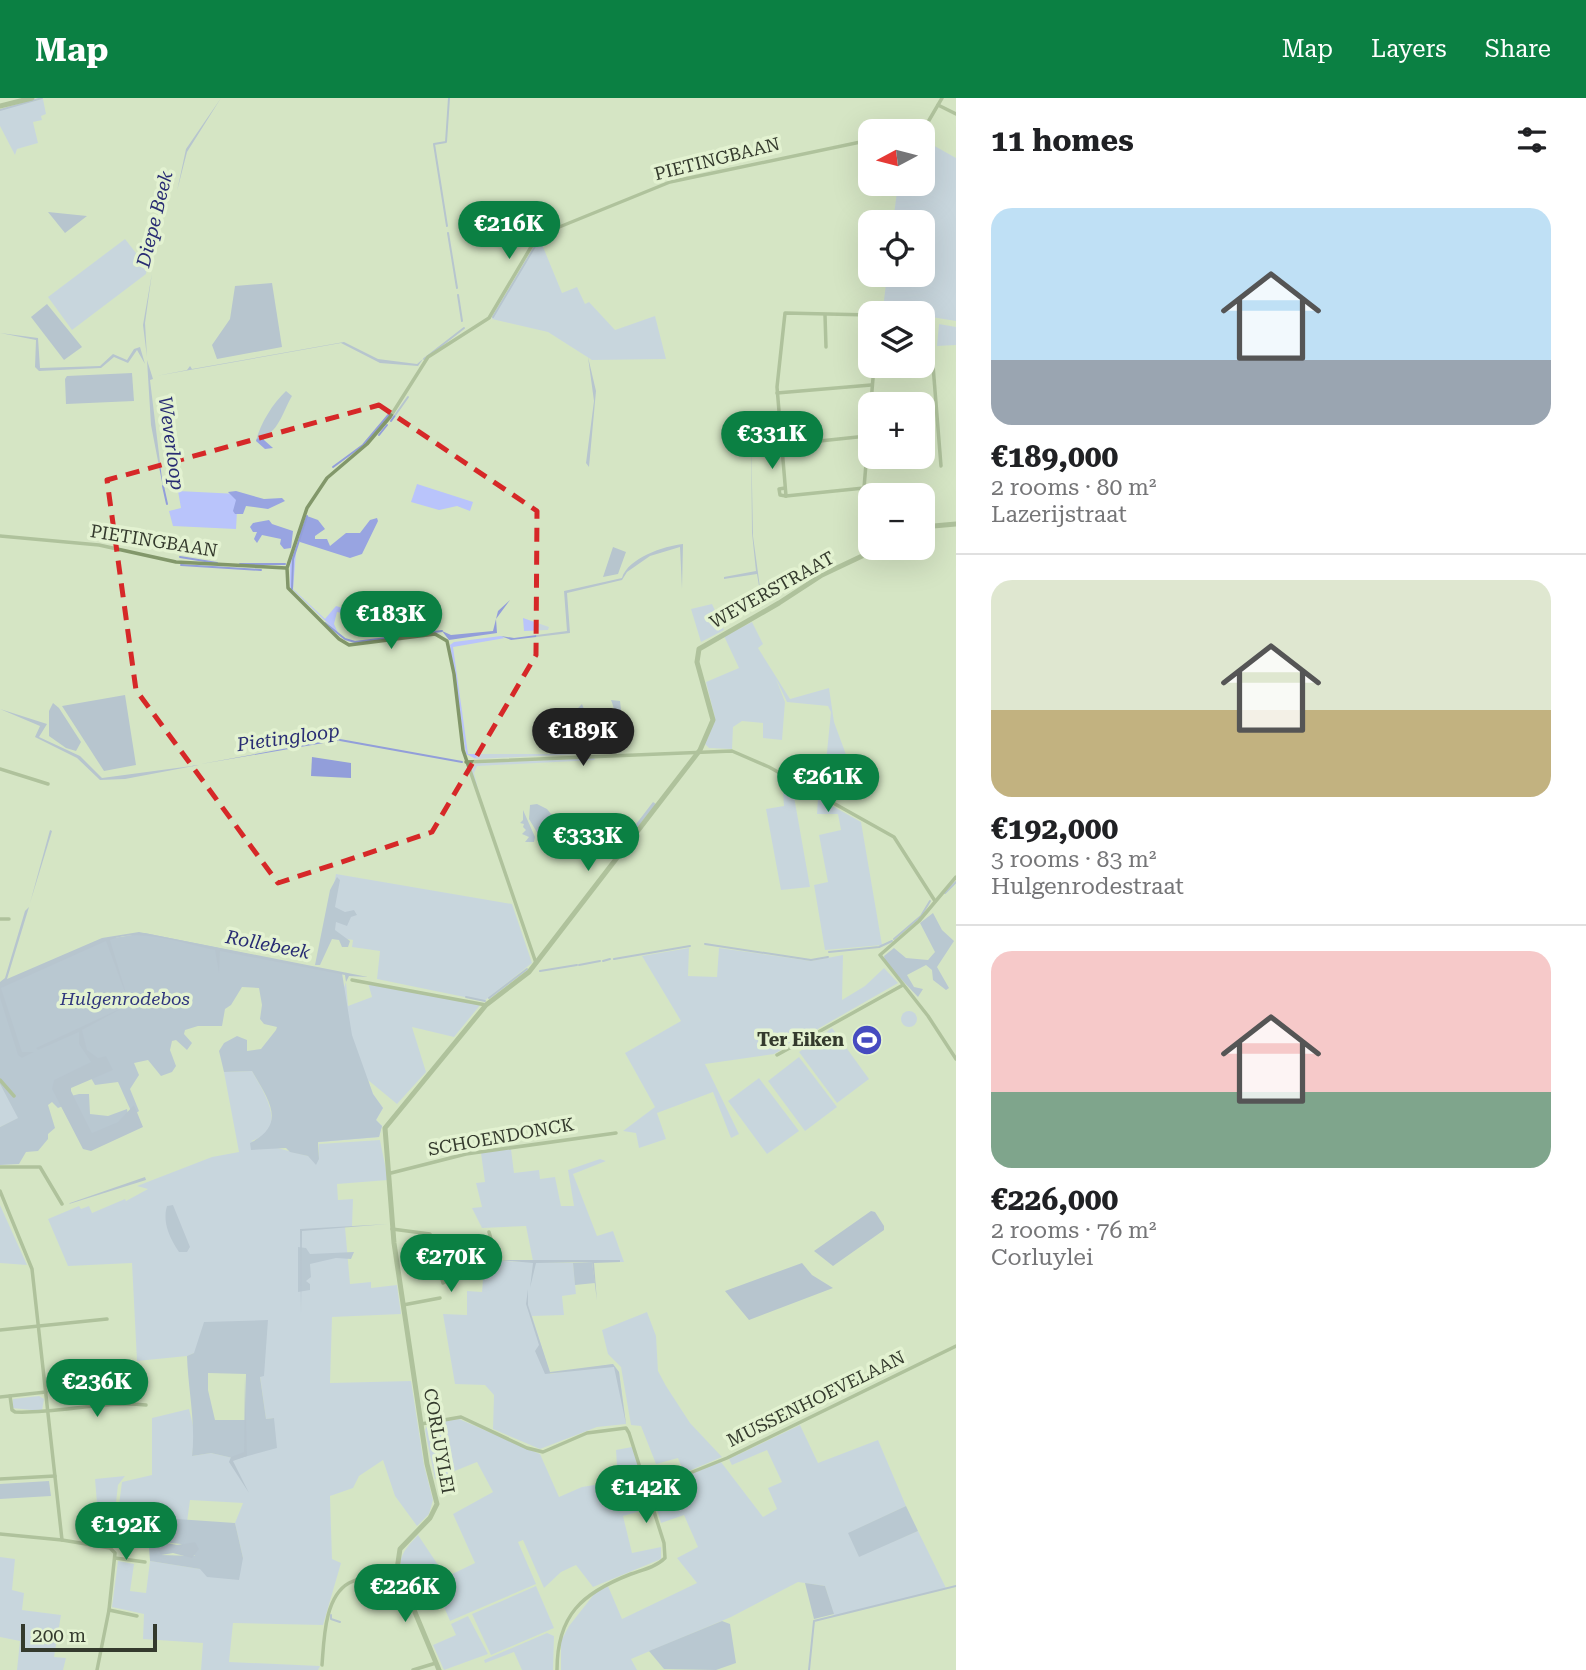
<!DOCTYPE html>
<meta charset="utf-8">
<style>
:root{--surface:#fff;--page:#f2f2f2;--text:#202124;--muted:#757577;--line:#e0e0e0;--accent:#0b8043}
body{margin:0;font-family:"Roboto Serif",serif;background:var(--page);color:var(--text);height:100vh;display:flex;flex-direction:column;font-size:26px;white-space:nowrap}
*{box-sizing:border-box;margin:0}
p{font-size:23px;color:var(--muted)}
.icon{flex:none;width:38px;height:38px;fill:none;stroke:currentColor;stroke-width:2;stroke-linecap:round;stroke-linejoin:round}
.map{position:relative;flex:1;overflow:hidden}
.details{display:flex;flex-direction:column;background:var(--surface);width:630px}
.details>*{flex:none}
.needle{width:46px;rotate:263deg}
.fabs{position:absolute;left:858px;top:21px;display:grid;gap:14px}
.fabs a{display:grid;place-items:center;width:77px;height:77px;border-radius:14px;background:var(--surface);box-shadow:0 7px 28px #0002;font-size:35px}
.scale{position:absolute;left:21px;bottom:18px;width:136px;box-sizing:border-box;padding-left:7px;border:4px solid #343a2d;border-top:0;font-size:19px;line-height:24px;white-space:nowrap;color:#343a2d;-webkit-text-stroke:5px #e3f2d1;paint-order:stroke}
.price{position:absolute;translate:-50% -60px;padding:0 16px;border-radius:24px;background:var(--accent);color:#fff;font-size:23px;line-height:46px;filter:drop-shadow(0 2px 4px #0008)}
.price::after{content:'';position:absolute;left:50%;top:42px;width:21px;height:16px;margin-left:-10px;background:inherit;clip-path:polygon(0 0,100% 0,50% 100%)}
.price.current{background:#222;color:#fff}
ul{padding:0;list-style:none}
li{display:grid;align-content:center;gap:14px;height:371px;padding:0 35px}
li+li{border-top:2px solid var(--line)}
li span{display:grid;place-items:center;height:217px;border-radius:21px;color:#555}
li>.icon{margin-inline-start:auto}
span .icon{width:126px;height:126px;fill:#fffc;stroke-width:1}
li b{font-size:30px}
h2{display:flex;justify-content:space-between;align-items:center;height:84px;padding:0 35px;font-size:30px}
header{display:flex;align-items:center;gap:42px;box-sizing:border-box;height:98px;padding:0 35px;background:var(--accent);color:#fff}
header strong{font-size:33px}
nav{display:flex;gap:38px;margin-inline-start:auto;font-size:24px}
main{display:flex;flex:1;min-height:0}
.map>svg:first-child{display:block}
</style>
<header>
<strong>Map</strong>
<nav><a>Map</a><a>Layers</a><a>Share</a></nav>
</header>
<main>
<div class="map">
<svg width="956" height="1572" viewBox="0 0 956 1572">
<rect width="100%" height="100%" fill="#d5e5c4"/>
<g fill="#b9c4fb">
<path d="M43,1L46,16L41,18L42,22L33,24L38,45L17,51L15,57L0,28V12Z"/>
<path d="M922,41L956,60V223L883,211L887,177H922V124H893L898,86H922Z"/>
<path d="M125,141L147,169L146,176L72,232L48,199Z"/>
<path d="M538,144H541L562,195L577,189L585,206L589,204L615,232L655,218L666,261L592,262L548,234L492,221Z"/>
<path d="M939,226L956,229V247L937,248Z"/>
<path d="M417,386L473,404L470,413L457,408L439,412L411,404Z"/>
<path d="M178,393L238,396L236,431L173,428L169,413L181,410Z"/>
<path d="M297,442L293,491L325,521L336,508L362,516L360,519L337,514L334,526L338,535L290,489V467Z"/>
<path d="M712,506L724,532L701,544L691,511Z"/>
<path d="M523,520L549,529L548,532L524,533Z"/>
<path d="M752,524L763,546L758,550L790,601L829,590L834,624L848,662L808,687L784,675L785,670L825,674L831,614L828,608L787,604L776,581L785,604L782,642L763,640V625L742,623L733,629L732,651L709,650L705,646L715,620L706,584L739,570L724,538Z"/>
<path d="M501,538L505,540L453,549L468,656H580L476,661L466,656L450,547L454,544Z"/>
<path d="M594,660L595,662L477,668L474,675L483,711L471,673L476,665Z"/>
<path d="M793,693L810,789L781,792L766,711L784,708L783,694Z"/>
<path d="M818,700L861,724L882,847L825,852L814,787L828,784L819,737L841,732L838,716H817Z"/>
<path d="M336,776L512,806L532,865L484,903L377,881L380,853L352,849L353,842L324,837Z"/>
<path d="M689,850L688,878L717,879L719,850L811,863L843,857L842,902L865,888L884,870L898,885L774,956L705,966L739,1036L731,1040L713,994L657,1015L666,1041L639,1050L636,1035L623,1033L655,1009L625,955L681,923L642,858Z"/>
<path d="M346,884L348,908L372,899L368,885L481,906L454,939L412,929L426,974L397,1006L368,982L373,996L383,1010L376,1022L382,1028L379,1039L288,1047Z"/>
<circle cx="909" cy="921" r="8"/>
<path d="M832,930L869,981L837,1005L799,954Z"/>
<path d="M799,959L837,1009L805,1033L768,983Z"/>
<path d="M252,973C265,996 289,1032 251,1043L319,1061V1046L380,1042L388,1082L337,1086L338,1102L353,1101L352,1128L345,1129L350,1186L371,1184V1190L397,1187L401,1216L332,1219L330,1285L411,1283L424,1367L433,1402L429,1416L417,1428L395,1398L383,1362L359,1378L353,1390L330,1398L332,1461L341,1465L323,1527L233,1525L229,1564L320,1568L318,1572H201L203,1545L143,1541L144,1516L112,1509L118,1463L134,1466L130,1493L146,1495L150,1463L200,1471L243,1460L235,1425L243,1405L190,1402L187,1424L117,1422L122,1384L152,1377V1320L189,1311L195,1336L192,1358L211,1355L237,1361L274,1320L266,1321L260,1278L194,1255L187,1258L137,1263L132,1165L68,1168L48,1121L79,1108L81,1111L89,1108L92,1115L125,1101L126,1103L148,1091L137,1088L212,1059L239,1054L224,974Z"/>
<path d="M759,980L799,1033L767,1056L728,1003Z"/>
<path d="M0,986L19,1020L0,1029Z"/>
<path d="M511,1051L514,1075L539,1072L540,1081L555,1079L561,1108H574L568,1072L600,1061L606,1063L573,1076L597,1138L613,1133L624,1164L533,1163L526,1128L482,1130L472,1110L482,1109L476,1085L485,1084L481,1055Z"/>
<path d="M0,1107L27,1167L0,1165Z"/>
<path d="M499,1163L573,1165L576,1196L562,1198L564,1217L532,1218L550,1276L613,1266L619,1274L626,1326L597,1329L540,1351L493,1331L494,1297L485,1287L455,1286L443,1216L467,1217V1193L482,1194L483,1181L475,1180V1175Z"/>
<path d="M647,1214L656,1238L658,1273L666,1288L690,1325L722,1359L684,1375L678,1360L656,1366L641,1328L631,1327L621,1269L608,1256L602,1232Z"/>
<path d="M39,1298L44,1301L42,1313L12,1310L13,1301Z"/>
<path d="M459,1321L540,1356L559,1399L582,1389L618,1383L616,1352L632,1349L651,1410L623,1418L632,1455L661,1449V1461L593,1489L576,1467L561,1474L544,1490L523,1442L518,1444L536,1486L450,1523L433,1483L408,1494C397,1465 396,1460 418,1437L446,1479L475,1465L453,1416L493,1394L477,1364L435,1381L425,1332L428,1326Z"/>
<path d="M800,1327L818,1365L878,1342L906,1408L849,1435L859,1458L918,1433L946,1490L834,1518L825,1488L798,1484L731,1519L631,1561L637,1572H561V1543L569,1528L595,1495L608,1488L622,1521L697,1485L677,1460L698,1449L684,1417L661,1425L653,1398L656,1389L721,1364L763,1419L777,1411L768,1390L782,1384L767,1352L732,1367L729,1361Z"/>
<path d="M125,1378L118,1387L114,1422L98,1418L95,1381Z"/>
<path d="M0,1459L15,1461L12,1492L24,1495L22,1512L61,1517L54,1559L66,1560L63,1572H17L20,1543L0,1539Z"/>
<path d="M536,1488L554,1530L491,1557L472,1516Z"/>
<path d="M468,1518L488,1556L444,1572L433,1547L456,1537L451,1526Z"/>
<path d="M547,1535L554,1538L553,1572H522L514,1554L485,1565L484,1562Z"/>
</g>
<g fill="#98a4e1" fill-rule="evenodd">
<path d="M286,293L292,298C284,311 279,333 264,338V342L273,350L265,351L256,343C260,326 273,305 286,293Z"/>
<path d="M236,393L264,401L282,400L285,403L268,411L246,408L243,416H235L233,413L236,402L228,394Z"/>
<path d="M307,418L318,422L325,431L315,438V441H327L330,448L346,435H360L370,422L377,420L378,423L362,456L350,460L300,444V434Z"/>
<path d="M269,422L272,426L293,433L291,450L284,451L280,446L281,441L262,437L257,445L254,441L257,434H253L250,429L253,425Z"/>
<path d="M611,602L620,603L624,638L621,655L613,641L609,655L601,646L600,634L612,630C616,621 615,611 611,602Z"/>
<path d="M582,606L587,619L596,614L599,619L577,626L576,612Z"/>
<path d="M653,704L656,706L612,761L603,754H587L571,744L555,743V735L563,733L578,743L586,740L597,748L615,753L625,735L630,734Z"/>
<path d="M537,706L547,711L555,721L549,731L538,736L529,721L530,707Z"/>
<path d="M523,712L535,739L534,744H525L529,739L522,736L526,732L523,729L524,726L520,725L523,722Z"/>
<path d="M337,779L340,782L335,809L345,814L354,812L357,817L351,819L347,828L336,824L335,832L350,843L348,849H342L339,842L332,841L320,867H315L330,792Z"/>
<path d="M933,815L942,832L954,843L937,869L949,890L946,892L933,882L932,872L926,867L907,877L914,889L923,891L918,899L885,864L884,858L894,850L906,860L928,862L935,854L920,825Z"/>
<path d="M145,835L342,875L352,937L373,996L383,1010L376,1022L382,1028L379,1039L318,1044L319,1061L316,1067L308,1058L290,1054L286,1050L251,1052L250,1045C288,1026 268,1001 252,973L224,974L219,953L224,945L237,938L247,942V953L261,951L276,932L277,929L264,926L260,921L262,907L259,890L242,889L231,907L225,911L222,928H198L185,932L184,936L192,945L187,952L176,942L172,943L170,952L176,968L172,974L161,978L148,962L134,965L139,977L130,991L139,1013L135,1016L131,1013L118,984L95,987L91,980L76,975L63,1008L58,1010L52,1004L48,1007L55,1030L48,1036V1041L38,1053L26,1054L19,1066L0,1067V1029L18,1020L0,986V888L107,841Z"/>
<path d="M79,996H89L90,1016L108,1018L127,1011L129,1022L91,1036L85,1033L71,998Z"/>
<path d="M173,1107L190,1149L187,1154H179C170,1141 162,1124 167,1108Z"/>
<path d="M298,1149L306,1150L310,1156L354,1154L351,1161L336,1160L310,1166L311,1179L306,1183L310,1186V1192L298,1194Z"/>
<path d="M592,1164L595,1185L575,1187L573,1165Z"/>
<path d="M268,1222L264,1278L260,1279L266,1321L274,1320L277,1350L237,1361L211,1355L192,1358C196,1326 188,1291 187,1258L194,1255L204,1224ZM208,1275L246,1276L245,1322H215L208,1292Z"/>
<path d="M49,1383L51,1398L0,1401V1386Z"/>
<path d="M906,1408L918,1433L859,1459L848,1435Z"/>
<path d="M177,1421L235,1425L243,1460L239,1482L207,1479L200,1471L150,1463L147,1424ZM162,1444L181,1446L195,1458L161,1457Z"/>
<path d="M722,1523L730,1526L736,1565L716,1572L664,1571L649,1553Z"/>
</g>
<g fill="#929eda">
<path d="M221,0L187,54L177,93L186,51Z"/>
<path d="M48,114L87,118L65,135Z"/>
<path d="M152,175L145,225L147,259L143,227Z"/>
<path d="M272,185L282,249L217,261L212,247L230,221L235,188Z"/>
<path d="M47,206L82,249L64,262L31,219Z"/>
<path d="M0,235L38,240L40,270L100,268L113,256L127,262L134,251L140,249L145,266L137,252L128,265L114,259L101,270L39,273L35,269L36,242Z"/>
<path d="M344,244L378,261L417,266L423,261L418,268L380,265L341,245L156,278L187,272L190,268L192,271Z"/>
<path d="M588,259L596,293L589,369L586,365L594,303Z"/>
<path d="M147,262L153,281L150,282L163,389L151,327Z"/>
<path d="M132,275L134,303L66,306L65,281L67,278Z"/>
<path d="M751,334L753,438L763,512L757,476L724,481V479L756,473L752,435Z"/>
<path d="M683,446L682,491L680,449L650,458L627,474L622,482L567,495L570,535L511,542L501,538L514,540L567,533L564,493L622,480C628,460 664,448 683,446Z"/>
<path d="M613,449L626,454L618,476L603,479Z"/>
<path d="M510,502L496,521L497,535L449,542L442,533L451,537L493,533L498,513Z"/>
<path d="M125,597L136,667L104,673L62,608Z"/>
<path d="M53,605L59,610L81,644L76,653L66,650L49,638V613Z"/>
<path d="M0,611L47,626L39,639L80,658L102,680L199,667L125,681L100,682L77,660L35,639L40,628Z"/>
<path d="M337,641L341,642L201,666Z"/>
<path d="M312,659L351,665V680L311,678Z"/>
<path d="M50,732L52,733L30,805Z"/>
<path d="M29,809L7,881L102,840L139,834L368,879L349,878L346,884L345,877L220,853L219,875L215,852C183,846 141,829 110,842L129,905L106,843L1,890L22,954H34L22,960L18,957L0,900V884L5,880L25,813Z"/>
<path d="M128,907L82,932L87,952L98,960L106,958L113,972L71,990V993L92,1035L118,1024L134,1007L143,1029L91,1053L83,1051L52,991L54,982L91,964L79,946V934L38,952L36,950Z"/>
<path d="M145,1079L146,1082L69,1106L70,1105Z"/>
<path d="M871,1113L875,1114L884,1128V1132L833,1168L814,1153Z"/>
<path d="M388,1126L302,1133L301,1217L300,1131Z"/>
<path d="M499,1162H620V1164L594,1165L597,1203L592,1164L536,1165L530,1190L533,1165Z"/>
<path d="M802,1165L812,1177L833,1190L749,1222L725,1193Z"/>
<path d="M528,1191V1207L550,1274L613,1266L619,1274L626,1326L614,1269L545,1276L535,1253L539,1247L526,1206Z"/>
<path d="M245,1278L247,1358L233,1363L249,1395L229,1364L231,1359L244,1354Z"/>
<path d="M162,1444L177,1447L195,1444L199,1451L192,1460L173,1455L161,1457L157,1450Z"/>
<path d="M805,1485L825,1488L834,1516L814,1521Z"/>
</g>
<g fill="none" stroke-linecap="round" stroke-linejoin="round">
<g stroke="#929eda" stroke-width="2">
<path d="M0,12L42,0"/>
<path d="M447,128L434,46L446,44L449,0"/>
<path d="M448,135L457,190"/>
<path d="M458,197L462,223"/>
<path d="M493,219L537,145"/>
<path d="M424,261L464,230"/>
<path d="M391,323L408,299"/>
<path d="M379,337L387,327"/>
<path d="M333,369L363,347L390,315"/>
<path d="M163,388L167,406"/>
<path d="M180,459L217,465"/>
<path d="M240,466H285"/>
<path d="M181,467L261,472"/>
<path d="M292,491L293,461L307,418"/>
<path d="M325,525L345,541L355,544L442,533"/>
<path d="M340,642L462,664"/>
<path d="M945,795L956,784"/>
<path d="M894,841L921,818L930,803"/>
<path d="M705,846L811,862L828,859"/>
<path d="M829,854L879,849L892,843"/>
<path d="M614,861L690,848"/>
<path d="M603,863L610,861"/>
<path d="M579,867L600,863"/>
<path d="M540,873L577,867"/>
<path d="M466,899L485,903"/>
<path d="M489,900L527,871"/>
<path d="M331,1517V1521L340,1524"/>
<path d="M809,1572L814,1523L956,1488"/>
</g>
<g stroke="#82976a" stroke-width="3.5">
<path d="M938,7L956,16"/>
<path d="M916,33L928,24L942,0"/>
<path d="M880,215L881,208"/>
<path d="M825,217L826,249"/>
<path d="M922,251L932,255L941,368"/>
<path d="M777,295L871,287"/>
<path d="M782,347L867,338"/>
<path d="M785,390L779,391L780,397L786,398"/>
<path d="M786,398L777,289L785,215L870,217"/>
<path d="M786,398L864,390"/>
<path d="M0,438L99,447L176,464L286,470"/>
<path d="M869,453L864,390L874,268"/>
<path d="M466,664L732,653L769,669L894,739L935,803"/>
<path d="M0,671L48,686"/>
<path d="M956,779L919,823L880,857L928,918L956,961"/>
<path d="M0,821H9"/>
<path d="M536,865L463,652L454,576L447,543L435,536L349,547L339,541L288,490L287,470L307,410L327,380L367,346L390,319L428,259L489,220L534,144L542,136L670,84L870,42"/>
<path d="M352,882L486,907"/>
<path d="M777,957L903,887"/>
<path d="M0,982L14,998"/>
<path d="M0,1069H40L62,1106"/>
<path d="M391,1075L466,1056L616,1035"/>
<path d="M0,1093L32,1171L62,1442L110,1450L115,1455L109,1512L97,1572"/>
<path d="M392,1131L430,1136L443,1185L497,1162L489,1134"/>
<path d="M403,1207L440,1200"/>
<path d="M0,1232L107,1221"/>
<path d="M10,1298L12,1312L15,1314C59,1316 103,1302 146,1307"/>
<path d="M0,1299L46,1294"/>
<path d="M421,1326L461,1319L527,1350L543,1354L587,1335L626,1330L629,1335L664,1445L665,1460C656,1469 642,1472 631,1476C582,1495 557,1517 557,1572"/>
<path d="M0,1381L55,1378"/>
<path d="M648,1392L727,1360L956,1248"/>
<path d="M0,1436L62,1442"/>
<path d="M115,1460L145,1464"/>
<path d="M109,1512L137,1518"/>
<path d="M322,1567C324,1543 324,1499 349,1485C362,1478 382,1476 397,1471"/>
<path d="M413,1572L436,1565"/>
</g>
<g stroke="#82976a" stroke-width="5">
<path d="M0,8L32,0"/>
<path d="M922,429L956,426"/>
<path d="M439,1572L397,1471L400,1451L430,1420L437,1406L427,1366L394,1145L385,1030L486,907L529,874L700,652L713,622L697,564L699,551L779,505L822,477L879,450"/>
</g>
</g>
<path d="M0 0H956V1572H0ZM379,307L537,413L536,557L432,734L278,785L136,592L107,382Z" fill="#d5e5c4" fill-opacity=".55" fill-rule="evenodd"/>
<path fill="none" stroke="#d62828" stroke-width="5" stroke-dasharray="14 9" stroke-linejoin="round" d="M379,307L537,413L536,557L432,734L278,785L136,592L107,382Z"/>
<defs>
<g id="stadium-disc" transform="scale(1.575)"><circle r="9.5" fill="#464bc0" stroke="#e3f2d1"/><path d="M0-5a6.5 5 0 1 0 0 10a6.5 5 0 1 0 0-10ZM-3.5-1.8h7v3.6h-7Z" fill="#fff"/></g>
</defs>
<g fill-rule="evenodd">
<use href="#stadium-disc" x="867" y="942"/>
</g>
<g text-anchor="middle" stroke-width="7" stroke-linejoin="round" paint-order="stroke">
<g font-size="18" fill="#343a2d" stroke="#e3f2d1">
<text transform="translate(717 61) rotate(-14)" y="6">PIETINGBAAN</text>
<text transform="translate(154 443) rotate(9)" y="6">PIETINGBAAN</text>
<text transform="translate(772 492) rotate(-29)" y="6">WEVERSTRAAT</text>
<text transform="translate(501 1039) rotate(-10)" y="6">SCHOENDONCK</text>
<text transform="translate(816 1301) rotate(-26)" y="6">MUSSENHOEVELAAN</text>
<text transform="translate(439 1343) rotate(80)" y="6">CORLUYLEI</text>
</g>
<g font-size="18" font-style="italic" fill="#30367d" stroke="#e3f2d1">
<text x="125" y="907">Hulgenrodebos</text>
</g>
<g font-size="18" font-weight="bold" fill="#343a2d" stroke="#e3f2d1" text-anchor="end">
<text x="844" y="948">Ter Eiken</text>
</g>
<g font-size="19" font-style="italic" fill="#282c73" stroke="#e3f2d1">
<text transform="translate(154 121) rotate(-76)" y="7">Diepe Beek</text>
<text transform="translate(172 345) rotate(82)" y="7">Weverloop</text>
<text transform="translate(288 639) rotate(-8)" y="7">Pietingloop</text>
<text transform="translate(268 846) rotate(11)" y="7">Rollebeek</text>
</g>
</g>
</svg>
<div class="fabs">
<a><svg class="needle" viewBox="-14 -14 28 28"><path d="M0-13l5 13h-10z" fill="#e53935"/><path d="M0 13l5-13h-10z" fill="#757577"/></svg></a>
<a><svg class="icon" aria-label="locate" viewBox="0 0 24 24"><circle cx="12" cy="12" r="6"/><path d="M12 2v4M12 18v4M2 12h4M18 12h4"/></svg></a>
<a><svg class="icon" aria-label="layers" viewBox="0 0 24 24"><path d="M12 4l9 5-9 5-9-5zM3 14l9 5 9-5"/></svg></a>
<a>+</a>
<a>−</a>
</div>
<div class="scale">200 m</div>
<b class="price" style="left:509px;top:163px">€216K</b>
<b class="price" style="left:772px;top:373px">€331K</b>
<b class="price" style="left:391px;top:553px">€183K</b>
<b class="price current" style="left:583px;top:670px">€189K</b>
<b class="price" style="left:828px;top:716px">€261K</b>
<b class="price" style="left:588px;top:775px">€333K</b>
<b class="price" style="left:451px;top:1196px">€270K</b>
<b class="price" style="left:97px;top:1321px">€236K</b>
<b class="price" style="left:646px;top:1427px">€142K</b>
<b class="price" style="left:126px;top:1464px">€192K</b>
<b class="price" style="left:405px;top:1526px">€226K</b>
</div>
<section class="details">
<h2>11 homes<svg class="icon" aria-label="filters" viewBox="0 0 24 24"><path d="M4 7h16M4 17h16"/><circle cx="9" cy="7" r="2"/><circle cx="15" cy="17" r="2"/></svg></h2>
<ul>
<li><span style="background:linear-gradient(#bfe0f5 70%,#9aa5b1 0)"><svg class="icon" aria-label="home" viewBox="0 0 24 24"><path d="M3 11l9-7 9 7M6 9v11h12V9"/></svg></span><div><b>€189,000</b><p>2 rooms · 80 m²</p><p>Lazerijstraat</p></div></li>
<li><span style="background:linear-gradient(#dfe7d0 60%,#c2b280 0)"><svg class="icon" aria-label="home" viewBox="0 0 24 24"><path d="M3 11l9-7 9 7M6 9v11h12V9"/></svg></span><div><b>€192,000</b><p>3 rooms · 83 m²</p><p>Hulgenrodestraat</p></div></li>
<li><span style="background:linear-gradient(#f6c9c9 65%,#7fa58c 0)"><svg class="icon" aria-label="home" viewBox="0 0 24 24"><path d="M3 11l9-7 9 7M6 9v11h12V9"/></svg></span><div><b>€226,000</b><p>2 rooms · 76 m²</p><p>Corluylei</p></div></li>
</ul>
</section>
</main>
